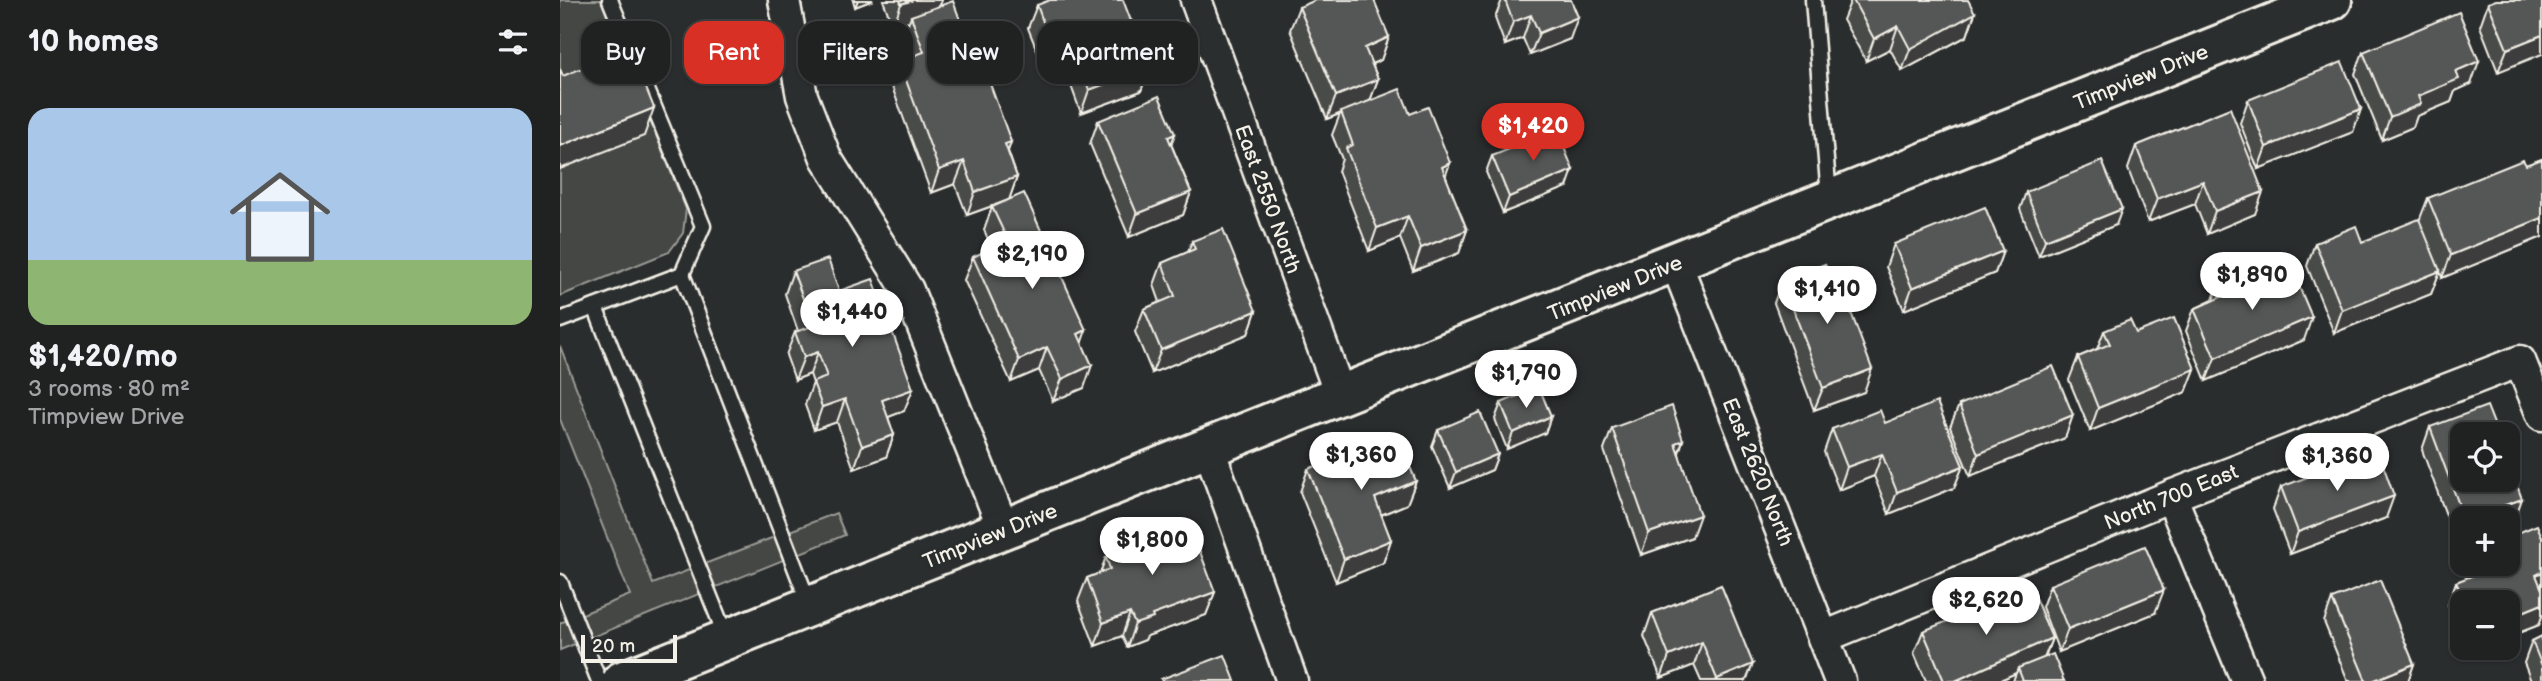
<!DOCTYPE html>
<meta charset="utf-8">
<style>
:root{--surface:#202222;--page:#282a2a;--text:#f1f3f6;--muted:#a2a4a5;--line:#3d3f40;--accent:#d93025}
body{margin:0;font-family:"Balsamiq Sans",sans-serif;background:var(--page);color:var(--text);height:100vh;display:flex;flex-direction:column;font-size:26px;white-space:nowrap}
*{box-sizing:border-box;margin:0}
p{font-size:23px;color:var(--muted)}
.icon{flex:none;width:38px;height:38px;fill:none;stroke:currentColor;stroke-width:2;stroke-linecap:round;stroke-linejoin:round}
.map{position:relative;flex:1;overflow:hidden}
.drawer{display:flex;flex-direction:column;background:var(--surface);width:560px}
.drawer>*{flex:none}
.top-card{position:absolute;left:21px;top:21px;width:665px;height:63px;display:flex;gap:14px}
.tools{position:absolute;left:1890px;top:422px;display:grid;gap:14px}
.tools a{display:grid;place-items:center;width:70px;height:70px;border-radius:14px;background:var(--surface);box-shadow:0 2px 5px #0004,0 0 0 2px var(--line);font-size:35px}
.scale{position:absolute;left:21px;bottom:18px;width:96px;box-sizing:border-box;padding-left:7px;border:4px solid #f4f1e8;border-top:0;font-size:19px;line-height:24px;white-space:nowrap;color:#f4f1e8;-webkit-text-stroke:5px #2a2d2e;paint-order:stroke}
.price{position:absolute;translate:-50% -60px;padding:0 16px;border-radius:24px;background:#fff;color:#222;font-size:23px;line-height:46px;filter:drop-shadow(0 2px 4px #0008)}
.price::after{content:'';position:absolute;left:50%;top:42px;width:21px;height:16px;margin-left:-10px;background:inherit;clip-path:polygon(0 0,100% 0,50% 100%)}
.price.active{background:var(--accent);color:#fff}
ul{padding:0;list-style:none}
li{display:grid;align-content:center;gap:14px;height:371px;padding:0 28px}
li span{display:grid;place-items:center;height:217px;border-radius:21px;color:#555}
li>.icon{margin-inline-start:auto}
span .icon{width:126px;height:126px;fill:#fffc;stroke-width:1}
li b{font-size:30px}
h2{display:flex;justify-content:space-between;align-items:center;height:84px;padding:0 28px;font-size:30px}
.tag{padding:0 24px;border-radius:21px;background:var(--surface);box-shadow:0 2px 5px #0004,0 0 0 2px var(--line);font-size:24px;line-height:63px}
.tag.active{background:var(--accent);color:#fff}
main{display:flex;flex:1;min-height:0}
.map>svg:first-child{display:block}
</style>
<main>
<section class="drawer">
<h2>10 homes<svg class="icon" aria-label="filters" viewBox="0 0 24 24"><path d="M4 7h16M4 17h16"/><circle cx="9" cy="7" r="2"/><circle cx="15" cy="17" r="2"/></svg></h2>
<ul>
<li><span style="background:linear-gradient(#a9c7e8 70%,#8fb573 0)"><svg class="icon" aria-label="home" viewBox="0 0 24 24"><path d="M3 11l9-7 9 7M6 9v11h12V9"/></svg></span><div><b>$1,420/mo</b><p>3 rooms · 80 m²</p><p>Timpview Drive</p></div></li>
</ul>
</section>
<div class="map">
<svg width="1982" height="681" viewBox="0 0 1982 681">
<rect width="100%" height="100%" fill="#2a2d2e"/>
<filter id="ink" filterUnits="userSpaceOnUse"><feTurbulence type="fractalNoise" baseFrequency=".0143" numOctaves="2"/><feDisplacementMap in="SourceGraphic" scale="14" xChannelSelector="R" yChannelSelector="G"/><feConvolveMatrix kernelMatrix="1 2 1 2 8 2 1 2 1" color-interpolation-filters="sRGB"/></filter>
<g filter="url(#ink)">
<g fill="#444645" stroke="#9c9c96" stroke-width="2">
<path d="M0,0H41L126,209L123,233L109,252L0,296Z"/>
<path d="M0,346L93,584L276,513L285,535L0,650V623L70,595L0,419Z"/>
</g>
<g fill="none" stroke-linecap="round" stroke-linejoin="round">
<g stroke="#f4f1e8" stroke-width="19">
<g id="lane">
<path d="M50,0L143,226L122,274"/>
<path d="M1253,0L1269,197"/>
<path d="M35,307L166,637"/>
<path d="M0,320L122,274L250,606"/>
<path d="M0,582L39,681"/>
</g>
</g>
<g stroke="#f4f1e8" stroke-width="35">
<g id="street">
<path d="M224,0L242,96L266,158L348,290L444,530"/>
<path d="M636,0L781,397"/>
<path d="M1116,263L1280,681"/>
<path d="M649,449L732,681"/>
<path d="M1611,496L1687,681"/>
<path d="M1264,637L1611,496L1960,361L1982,415"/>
</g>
</g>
<g stroke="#f4f1e8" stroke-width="44">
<path id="secondary" d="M62,681L1772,0"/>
</g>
<use href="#lane" stroke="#2a2d2e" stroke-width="14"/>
<use href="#street" stroke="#2a2d2e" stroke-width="30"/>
<use href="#secondary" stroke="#2a2d2e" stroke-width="38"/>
</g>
<g fill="#494b4a" stroke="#f4f1e8" stroke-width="2">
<path d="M293,0H313L295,7Z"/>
<path d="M323,0H382L379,6L402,25L451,142L448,151L457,177L449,200L407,215L395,184L371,193L331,84L339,61L349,57L343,39L349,21L333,27Z"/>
<path d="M942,0H1011L1010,39L970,55L963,38L945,45L935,18Z"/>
<path d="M1291,0H1325L1415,13L1407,36L1342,71L1330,49L1306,61L1283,20Z"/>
<path d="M1982,0L1938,72L1920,26L1928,3Z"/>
<path d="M477,5L563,44L562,45L564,48L589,68L581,91L521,113L500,56L482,63L468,28Z"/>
<path d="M739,7L829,37L821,60L812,64L818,79L810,101L850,114L890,163L885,175L907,230L899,253L853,271L840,238L809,251L778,171L782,159L772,135L780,114L767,119L730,30Z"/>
<path d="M1803,52L1911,84L1895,91L1891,102L1857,116L1853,127L1822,140L1795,74Z"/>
<path d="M1688,100L1801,109L1793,132L1698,169L1680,123Z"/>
<path d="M1670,108L1695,214L1647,234L1635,204L1588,222L1568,169L1576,146Z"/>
<path d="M538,121L615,134L611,144L631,192L623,215L569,237L530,144Z"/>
<path d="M932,156L1007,187L943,213L926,172Z"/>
<path d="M1982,159V237L1882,278L1880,271L1871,294L1774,333L1747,266L1755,243L1802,242L1859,221L1868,198L1966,165Z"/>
<path d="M1466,192L1556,225L1479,256L1460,209Z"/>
<path d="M432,207L522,342L524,388L493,401L479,370L451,382L404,280L413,257L432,248L424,230Z"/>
<path d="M632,241L696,311L688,334L592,373L575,332L584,309L600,302L594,285L602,263L628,252Z"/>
<path d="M1334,244L1443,251L1435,273L1344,310L1326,267Z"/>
<path d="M233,271L279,291L344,411L328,417L334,435L326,457L294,469L277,422L254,430L245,405L253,383L250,374L235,380L226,355L235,332L238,331L225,294Z"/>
<path d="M1222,280L1271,283L1304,392L1254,410L1214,303Z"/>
<path d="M1696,285L1744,340L1646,381L1626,331L1634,309L1653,300L1657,288Z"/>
<path d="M1544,331L1576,333L1635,369L1626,392L1530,431L1509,380L1518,357L1537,349Z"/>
<path d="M941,403L991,416L985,433L947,449L935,419Z"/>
<path d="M1399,405L1513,415L1505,438L1410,476L1390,427Z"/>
<path d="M1325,423L1394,488L1329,514L1314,476L1279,490L1264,452L1272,429Z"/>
<path d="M1870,427L1954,521L1948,518H1902V540L1896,542L1862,450Z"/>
<path d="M1052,428L1123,440L1119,453L1132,537L1081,555L1044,450Z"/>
<path d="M878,430L938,454L932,470L890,488L872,446Z"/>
<path d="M748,469L856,481L847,504L821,515L831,540L823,563L776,582L740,492Z"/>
<path d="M1721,487L1826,518L1730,554L1713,509Z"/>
<path d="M592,536L655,592L646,615L587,636L585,640L567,647L562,636L535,646L518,601L527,578L540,573L546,557L590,541Z"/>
<path d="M1982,537V616L1979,625L1948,637V602H1902V639L1888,605L1896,582L1907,578L1905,573L1908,564H1948Z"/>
<path d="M1161,585L1186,681H1141L1134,665L1101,678L1084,636L1092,613Z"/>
<path d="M1490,585L1595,613L1499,652L1482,607Z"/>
<path d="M1772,599L1854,664L1848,681H1788L1764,622Z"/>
<path d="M1436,609L1492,638L1485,657L1504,681H1453L1456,673L1438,681H1366L1354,653L1363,631Z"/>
<path d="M1982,636V681H1971L1964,663L1972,641Z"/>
</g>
<g fill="#3c3d3c" stroke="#f4f1e8" stroke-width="2">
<path d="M298,0H313L295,7Z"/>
<path d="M353,0H382L378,10L351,16L349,21L333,27L341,4Z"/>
<path d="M1415,13L1407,36L1342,71L1350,49Z"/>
<path d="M971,15L963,38L945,45L953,22Z"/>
<path d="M1018,17L1010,39L970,55L979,33Z"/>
<path d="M571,21L563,44L547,50L555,27Z"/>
<path d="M1338,26L1330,49L1306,61L1314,39Z"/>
<path d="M509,33L500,56L482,63L490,41Z"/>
<path d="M1982,35V54L1938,72L1947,49Z"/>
<path d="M829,37L821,60L797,70L805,48Z"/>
<path d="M1919,61L1911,84L1895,91L1891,102L1857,116L1853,127L1822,140L1830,117L1858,96L1896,71Z"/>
<path d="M589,68L581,91L521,113L529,90Z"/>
<path d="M818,79L810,101L767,119L776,96Z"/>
<path d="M94,108L84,136L0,169V146Z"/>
<path d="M1801,109L1793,132L1698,169L1706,147Z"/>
<path d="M615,134L606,157L608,137Z"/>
<path d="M451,142L443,165L445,144Z"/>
<path d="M404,161L395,184L371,193L379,170Z"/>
<path d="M890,163L882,186V167Z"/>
<path d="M1013,170L1007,187L943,213L949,197Z"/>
<path d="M457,177L449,200L407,215L415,192Z"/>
<path d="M1643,181L1635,204L1588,222L1597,199Z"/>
<path d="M631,192L623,215L569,237L577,214Z"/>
<path d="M1703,192L1695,214L1647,234L1655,211Z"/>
<path d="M1562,209L1556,225L1479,256L1485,240Z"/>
<path d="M848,216L840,238L809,251L817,228Z"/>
<path d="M1982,218V237L1882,278L1891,255Z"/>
<path d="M907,230L899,253L853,271L861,248Z"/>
<path d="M1443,251L1435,273L1344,310L1352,288Z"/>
<path d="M1880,271L1871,294L1774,333L1782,310Z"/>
<path d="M696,311L688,334L592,373L601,350Z"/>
<path d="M1752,317L1744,340L1646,381L1655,358Z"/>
<path d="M526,330L518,353V334Z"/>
<path d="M487,347L479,370L451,382L459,360Z"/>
<path d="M258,352L250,374L235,380L244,357Z"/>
<path d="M532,365L524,388L493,401L502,379Z"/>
<path d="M1312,369L1304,392L1254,410L1263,388Z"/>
<path d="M1635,369L1626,392L1530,431L1538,408Z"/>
<path d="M353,389L344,411L313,423L322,400Z"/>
<path d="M285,399L277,422L254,430L262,407Z"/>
<path d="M1513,415L1505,438L1410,476L1418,454Z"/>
<path d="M991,416L985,433L947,449L953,433Z"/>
<path d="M334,435L326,457L294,469L302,446Z"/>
<path d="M1123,440L1115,462V443Z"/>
<path d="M938,454L932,470L890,488L896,472Z"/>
<path d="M1322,454L1314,476L1279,490L1287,467Z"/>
<path d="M1403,466L1394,488L1329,514L1337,492Z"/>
<path d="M856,481L847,504L806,521L815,498Z"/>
<path d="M1834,496L1826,518L1730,554L1738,532Z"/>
<path d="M1962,499L1954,521L1948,523V518H1909Z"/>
<path d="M1140,515L1132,537L1081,555L1089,533Z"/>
<path d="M1902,526V540L1896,542Z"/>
<path d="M831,540L823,563L776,582L784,559Z"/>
<path d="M1982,572V592L1976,575Z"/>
<path d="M1604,590L1595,613L1499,652L1508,629Z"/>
<path d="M655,592L646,615L587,636L585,640L567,647L575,624L592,615Z"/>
<path d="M1982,604V616L1979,625L1948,637V618Z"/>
<path d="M570,613L562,636L535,646L543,623Z"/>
<path d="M1492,638L1483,661L1458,668L1456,673L1438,681H1395Z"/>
<path d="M1142,642L1134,665L1101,678L1109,656Z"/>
<path d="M1910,648H1922L1908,653Z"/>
<path d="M1193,664L1186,681H1156L1157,679Z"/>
<path d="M1854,664L1848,681H1812Z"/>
</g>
<g fill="#555756" stroke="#f4f1e8" stroke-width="2">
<path d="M340,0H353L341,4Z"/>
<path d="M490,0H563L571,21L555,27L564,48L580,43L589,68L529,90L509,33L490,41L477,5Z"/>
<path d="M756,0H814L829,37L805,48L818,79L776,96L739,7Z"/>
<path d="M945,0H1011L1018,17L979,33L971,15L953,22Z"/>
<path d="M1293,0H1408L1415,13L1350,49L1338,26L1314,39Z"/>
<path d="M1936,0H1982V35L1947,49L1928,3Z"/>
<path d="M393,1L402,25L408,23L451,142L445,144L457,177L415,192L404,161L379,170L339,61L364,52L351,16Z"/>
<path d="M1899,12L1919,61L1896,71L1899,79L1858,96L1861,104L1830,117L1803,52Z"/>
<path d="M70,48L94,108L0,146V69L3,76Z"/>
<path d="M1782,62L1801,109L1706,147L1688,100Z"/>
<path d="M840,89L850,114L868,107L890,163L882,167L907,230L861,248L848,216L817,228L786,148L793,145L781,112Z"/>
<path d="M599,96L615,134L608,137L631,192L577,214L538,121Z"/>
<path d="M1670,108L1703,192L1655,211L1643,181L1597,199L1576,146Z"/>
<path d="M997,130L1013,170L949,197L932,156Z"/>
<path d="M1982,159V218L1891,255L1868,198L1963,160L1966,165Z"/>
<path d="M1542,161L1562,209L1485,240L1466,192Z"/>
<path d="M464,193L526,330L518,334L532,365L502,379L487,347L459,360L413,257L448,241L432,207Z"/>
<path d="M1425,207L1443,251L1352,288L1334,244Z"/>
<path d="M1859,219L1880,271L1782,310L1755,243L1796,226L1802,242Z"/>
<path d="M663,229L696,311L601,350L584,309L615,296L602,263L635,249L632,241Z"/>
<path d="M268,259L279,291L313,279L353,389L322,400L334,435L302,446L285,399L262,407L253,382L267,377L258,352L244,357L235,332L253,326L233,271Z"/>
<path d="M1265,264L1271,283L1279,280L1312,369L1263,388L1222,280Z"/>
<path d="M1732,270L1752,317L1655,358L1634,309L1661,297L1657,288L1691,274L1696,285Z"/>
<path d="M1614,318L1635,369L1538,408L1518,357L1550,344L1544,331L1570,320L1576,333Z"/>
<path d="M1493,366L1513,415L1418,454L1399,405Z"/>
<path d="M979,387L991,416L953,433L941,403Z"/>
<path d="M1377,402L1403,466L1337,492L1322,454L1287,467L1272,429L1320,410L1325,423Z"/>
<path d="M1112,406L1123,440L1115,443L1140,515L1089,533L1052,428Z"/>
<path d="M1927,406L1938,434H1902V480H1948V461L1962,499L1909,518H1904L1870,427Z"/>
<path d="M920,412L938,454L896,472L878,430Z"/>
<path d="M836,434L856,481L815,498L831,540L784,559L748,469Z"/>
<path d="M1820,456L1834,496L1738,532L1721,487L1771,468L1773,474Z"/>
<path d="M629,522L655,592L592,615L593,618L575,624L570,613L543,623L527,578L550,569L546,557L593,540L592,536Z"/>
<path d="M1977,525L1982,537V572L1976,575L1982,590V604L1948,618V602H1905L1896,582L1922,572L1918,564H1948V537Z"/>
<path d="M1585,546L1604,590L1508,629L1490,585Z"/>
<path d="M1820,580L1854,664L1812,681H1806L1772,599Z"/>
<path d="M1161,585L1193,664L1157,679L1142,642L1109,656L1092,613Z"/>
<path d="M1473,593L1492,638L1395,681H1384L1363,631L1434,602L1436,609Z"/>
<path d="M1982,636V666L1972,641Z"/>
<path d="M1493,654L1504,681H1463L1458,668Z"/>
<path d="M665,655L675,681H602L601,679Z"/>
</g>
</g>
<g text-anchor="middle" stroke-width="7" stroke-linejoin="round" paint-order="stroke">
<g font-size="21" fill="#f4f1e8" stroke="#2a2d2e">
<text transform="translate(1581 77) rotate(-22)" y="7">Timpview Drive</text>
<text transform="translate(708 199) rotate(70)" y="7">East 2550 North</text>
<text transform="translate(1055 288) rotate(-22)" y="7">Timpview Drive</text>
<text transform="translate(1198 472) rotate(68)" y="7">East 2620 North</text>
<text transform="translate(1611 497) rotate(-22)" y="7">North 700 East</text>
<text transform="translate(430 536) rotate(-22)" y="7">Timpview Drive</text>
</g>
</g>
</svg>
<div class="tools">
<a><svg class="icon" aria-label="locate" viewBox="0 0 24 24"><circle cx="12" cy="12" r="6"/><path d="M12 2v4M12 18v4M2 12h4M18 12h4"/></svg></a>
<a>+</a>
<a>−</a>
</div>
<div class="scale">20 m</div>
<b class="price active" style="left:973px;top:163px">$1,420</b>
<b class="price" style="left:472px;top:291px">$2,190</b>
<b class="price" style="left:1692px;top:312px">$1,890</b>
<b class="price" style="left:1267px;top:326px">$1,410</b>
<b class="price" style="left:292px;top:349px">$1,440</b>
<b class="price" style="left:966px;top:410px">$1,790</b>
<b class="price" style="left:801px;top:492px">$1,360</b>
<b class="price" style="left:1777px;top:493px">$1,360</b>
<b class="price" style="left:592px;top:577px">$1,800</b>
<b class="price" style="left:1426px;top:637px">$2,620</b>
<div class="top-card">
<a class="tag">Buy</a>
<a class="tag active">Rent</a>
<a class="tag">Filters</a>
<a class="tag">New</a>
<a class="tag">Apartment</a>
</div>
</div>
</main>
